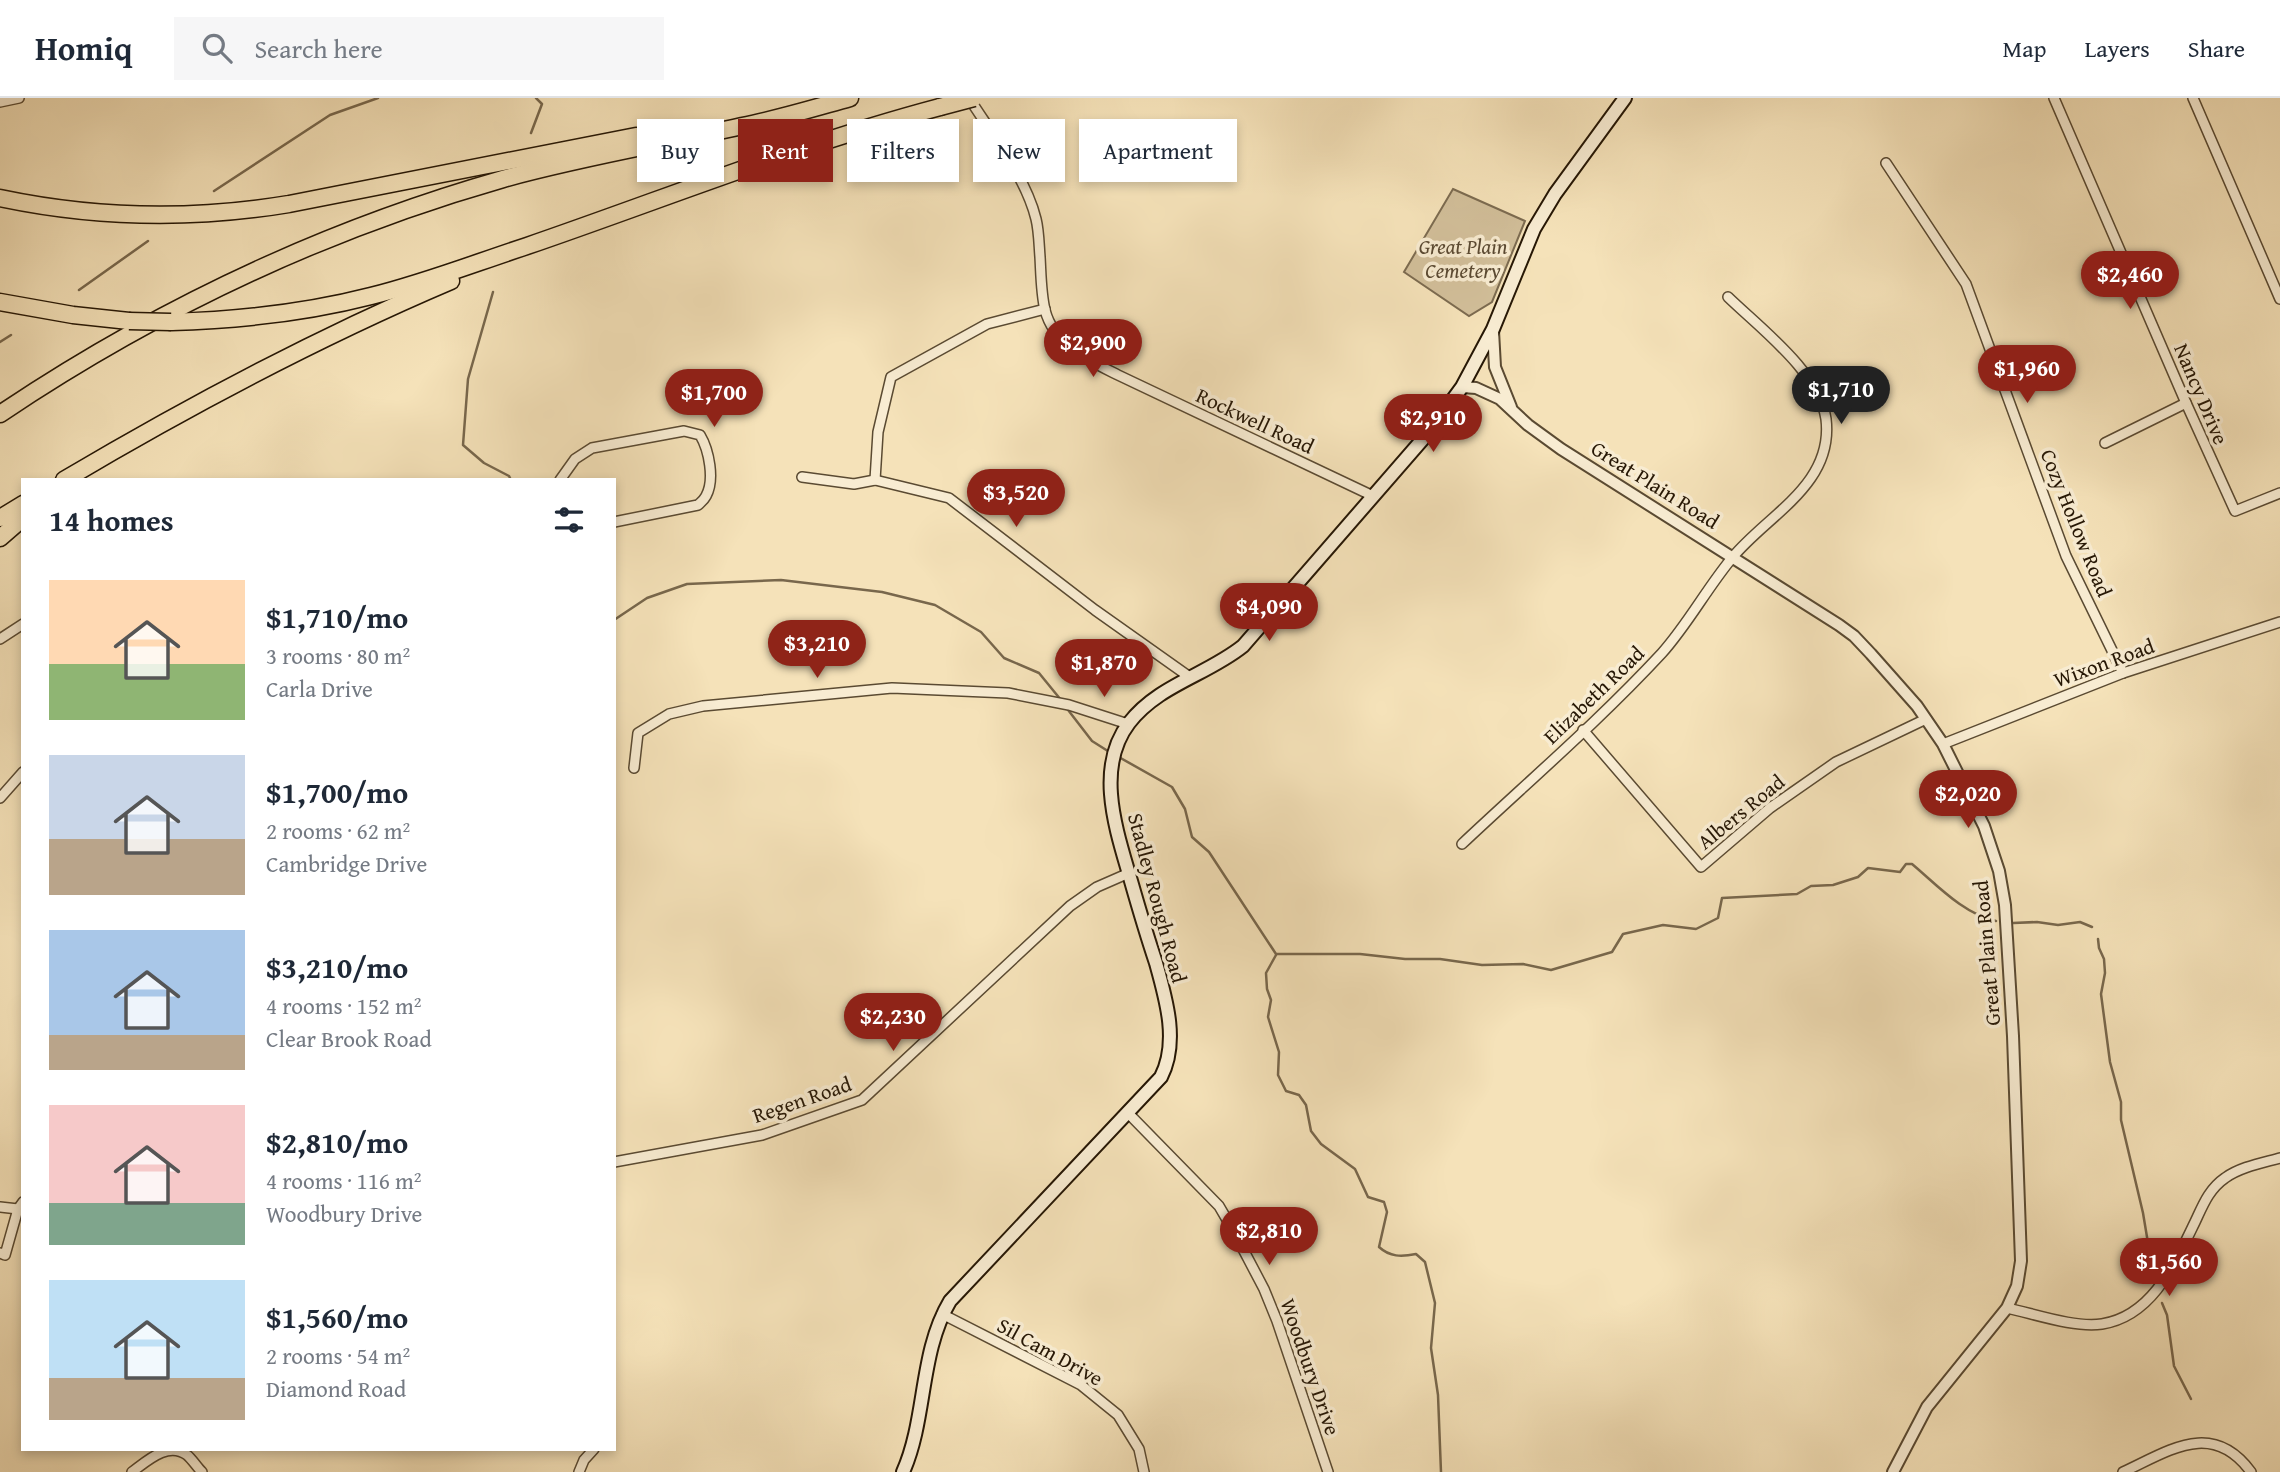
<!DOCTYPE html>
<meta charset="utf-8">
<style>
:root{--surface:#fff;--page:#f6f6f7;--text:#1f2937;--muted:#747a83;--line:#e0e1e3;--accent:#8f2418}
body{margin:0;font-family:"Gentium Book Plus",serif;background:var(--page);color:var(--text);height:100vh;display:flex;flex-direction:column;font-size:26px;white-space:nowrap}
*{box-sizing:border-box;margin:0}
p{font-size:23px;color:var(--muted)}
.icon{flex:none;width:38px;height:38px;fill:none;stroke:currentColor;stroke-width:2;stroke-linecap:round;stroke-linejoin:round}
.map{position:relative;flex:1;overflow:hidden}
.details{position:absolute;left:21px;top:380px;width:595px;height:973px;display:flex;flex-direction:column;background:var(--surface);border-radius:0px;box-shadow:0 4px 10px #0003}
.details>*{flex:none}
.hud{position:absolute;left:637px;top:21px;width:665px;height:63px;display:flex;gap:14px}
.price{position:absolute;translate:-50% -60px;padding:0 16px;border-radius:24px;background:var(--accent);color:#fff;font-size:23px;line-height:46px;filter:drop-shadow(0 2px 4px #0008)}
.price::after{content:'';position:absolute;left:50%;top:42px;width:21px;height:16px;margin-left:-10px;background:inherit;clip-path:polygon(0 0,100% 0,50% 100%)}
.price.active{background:#222;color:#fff}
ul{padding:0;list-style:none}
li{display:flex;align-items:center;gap:21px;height:175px;padding:0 28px}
li span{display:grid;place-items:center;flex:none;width:196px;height:140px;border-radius:0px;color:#555}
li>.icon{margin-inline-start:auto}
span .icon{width:84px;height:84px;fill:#fffc;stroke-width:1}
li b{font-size:30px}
h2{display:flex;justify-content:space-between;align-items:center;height:84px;padding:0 28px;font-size:30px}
.chip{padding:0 24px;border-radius:0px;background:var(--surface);box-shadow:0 4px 10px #0003;font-size:24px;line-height:63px}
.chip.active{background:var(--accent);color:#fff}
header{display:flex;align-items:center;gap:42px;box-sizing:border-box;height:98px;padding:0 35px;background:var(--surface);border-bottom:2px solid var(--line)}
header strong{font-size:33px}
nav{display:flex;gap:38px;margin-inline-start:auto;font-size:24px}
.search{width:490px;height:63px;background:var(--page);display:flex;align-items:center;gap:18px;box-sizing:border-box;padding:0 24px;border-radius:0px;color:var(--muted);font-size:26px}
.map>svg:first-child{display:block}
</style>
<header>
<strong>Homiq</strong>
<div class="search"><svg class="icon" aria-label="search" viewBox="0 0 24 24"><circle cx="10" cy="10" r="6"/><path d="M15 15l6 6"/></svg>Search here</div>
<nav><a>Map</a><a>Layers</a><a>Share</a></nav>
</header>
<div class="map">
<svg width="2280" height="1374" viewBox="0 0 2280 1374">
<rect width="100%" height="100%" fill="#f5e2b9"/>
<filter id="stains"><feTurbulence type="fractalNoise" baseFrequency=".00286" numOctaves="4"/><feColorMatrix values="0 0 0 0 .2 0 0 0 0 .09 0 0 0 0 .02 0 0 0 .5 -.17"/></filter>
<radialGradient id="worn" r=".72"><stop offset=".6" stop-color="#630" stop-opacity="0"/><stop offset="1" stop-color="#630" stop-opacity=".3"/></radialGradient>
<path fill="#d2bf9a" stroke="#7c6b50" stroke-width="2" d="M1453,91L1525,123L1492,204L1469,218L1404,174Z"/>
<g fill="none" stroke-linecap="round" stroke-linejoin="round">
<g stroke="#78674c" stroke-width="2.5">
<path d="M531,35L542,6L536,0"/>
<path d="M214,93L330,17L378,0"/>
<path d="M79,192L148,143"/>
<path d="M493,194L468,281L463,347L484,365L509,378L511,382"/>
<path d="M0,244L11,237"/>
<path d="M614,522L647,500L687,486L781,482L882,494L935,507L981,534L1004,560L1039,575L1061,602"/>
<path d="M1065,608L1092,643L1111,655"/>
<path d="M1117,658L1172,689L1185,711L1192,739L1209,754L1276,856H1360L1405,861H1440L1482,867L1523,866L1551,872L1612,854L1623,836L1663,827L1696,831L1718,820L1722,800L1797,796L1811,788L1833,787L1858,779L1868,770L1900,774L1906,766H1912C1936,786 1963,816 1996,823"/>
<path d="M2013,825L2037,824L2058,827L2080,824L2092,829"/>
<path d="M2098,841L2099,850L2104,861L2105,875L2101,896L2110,964L2121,1004V1022L2143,1115L2152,1169"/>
<path d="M1276,857L1266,875L1267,891L1271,902L1268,919L1279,954L1278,977L1286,993L1299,997L1306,1007L1311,1033L1321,1046L1355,1071L1368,1099L1384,1104L1387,1114L1379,1149C1390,1159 1401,1159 1416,1156L1425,1164L1435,1205L1431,1250L1438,1297L1441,1374"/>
<path d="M2162,1205L2167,1217L2174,1268L2191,1301"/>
</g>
<g stroke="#5a4a32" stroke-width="12">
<g id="minor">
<path d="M969,0C992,36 1026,80 1036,121C1039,133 1039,147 1040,159C1041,176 1041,195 1045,212C1054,247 1088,262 1118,277L1373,398"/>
<path d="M2054,0L2186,305L2235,413L2280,395"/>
<path d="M2193,0L2280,201"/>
<path d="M0,4L19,0"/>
<path d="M1886,65L1966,186L2066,458L2123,575"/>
<path d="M2105,345L2186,305"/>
<path d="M802,379L854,386L875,382L949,400L1095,512L1191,580"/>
<path d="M560,382L575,361L592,350L684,333L700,337C709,352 715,382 706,398C704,402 701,404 698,407L614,424"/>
<path d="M875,382L878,334L891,279L987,226L1045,211"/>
<path d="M0,541L23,526"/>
<path d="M1583,632L1701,769L1770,710L1836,664L1926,621"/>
<path d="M1943,646L2123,575L2280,524"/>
<path d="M634,670L638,635L669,616L703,608L892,590L1008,595L1069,607L1128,626"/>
<path d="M0,700L23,674"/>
<path d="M1462,746C1529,683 1600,622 1662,555C1688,526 1707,490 1732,460C1767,417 1834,387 1826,321C1819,274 1761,231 1728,199"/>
<path d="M1127,1014L1219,1108L1233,1132L1264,1191L1277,1223L1328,1374"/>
<path d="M614,1064L762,1037L862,1002L1070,808L1097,789L1129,775"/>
<path d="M0,1109L18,1111"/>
<path d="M0,1155L5,1157L18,1111L23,1104"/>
<path d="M2007,1210C2035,1216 2074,1230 2102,1226C2153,1218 2175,1165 2195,1124C2203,1107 2209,1091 2225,1080C2240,1069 2262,1065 2280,1060"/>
<path d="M942,1216L1081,1287L1118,1317L1139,1351L1144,1374"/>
<path d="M132,1374C147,1363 168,1343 187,1357C192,1361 197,1369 202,1374"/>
<path d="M579,1374L584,1362L594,1351"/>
<path d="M2123,1374C2169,1353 2212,1321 2251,1374"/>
</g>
</g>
<g stroke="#5a4a32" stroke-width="14">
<g id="tertiary">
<path d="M1493,233L1495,269L1511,309"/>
<path d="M1462,289L1476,290L1500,301L1528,327L1561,351L1839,527L1854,538L1871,556L1917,608L1943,646L1984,728L1999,773L2005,807L2013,938L2021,1163L2017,1188L2007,1210L1927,1309L1893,1374"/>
</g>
</g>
<g stroke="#261705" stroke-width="16">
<path id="secondary" d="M903,1374C927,1320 919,1255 950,1203L1161,979C1179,944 1166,901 1156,865C1147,838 1139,811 1131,783C1117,734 1094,671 1129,625C1158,587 1207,577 1243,548L1429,334L1462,289L1493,231L1534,131L1555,96L1625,0"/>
</g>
<g stroke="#261705" stroke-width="19">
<g id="motorway">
<path d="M0,100C95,120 193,122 289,106L636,38"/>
<path d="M0,204L73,217L129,223"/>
<path d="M171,224C239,222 305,215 371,198C424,185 475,165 527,148C664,101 800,46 940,9"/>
<path d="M0,316C155,212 324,132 503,81C582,59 662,46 742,28C778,21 814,10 850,0"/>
<path d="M64,382C189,308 317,240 451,183"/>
<path d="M0,420L23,406"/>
<path d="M0,440L23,420"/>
</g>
</g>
<use href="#minor" stroke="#f8ecd2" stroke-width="9"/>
<use href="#tertiary" stroke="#f8ecd2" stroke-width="10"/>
<use href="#secondary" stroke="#f8ecd2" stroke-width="12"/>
<use href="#motorway" stroke="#f5e2b9" stroke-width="16"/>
<g stroke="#261705" stroke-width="19" stroke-linecap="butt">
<g id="motorway-bridge">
<path d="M940,9L974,0"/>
<path d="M129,223L171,224"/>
</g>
</g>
<use href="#motorway-bridge" stroke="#f5e2b9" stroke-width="16"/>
</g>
<g text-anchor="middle" stroke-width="7" stroke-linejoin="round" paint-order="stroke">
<g font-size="21" font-style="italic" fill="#5a4932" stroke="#f8ecd2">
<text x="1463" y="156">Great Plain<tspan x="1463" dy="24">Cemetery</tspan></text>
</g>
<g font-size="21" fill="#261705" stroke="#f8ecd2">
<text transform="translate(2201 296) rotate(67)" y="7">Nancy Drive</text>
<text transform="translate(1255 323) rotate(25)" y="7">Rockwell Road</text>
<text transform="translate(1655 387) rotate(32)" y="7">Great Plain Road</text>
<text transform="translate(2076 425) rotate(68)" y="7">Cozy Hollow Road</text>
<text transform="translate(2104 565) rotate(-20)" y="7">Wixon Road</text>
<text transform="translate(1594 597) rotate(-44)" y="7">Elizabeth Road</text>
<text transform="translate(1741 714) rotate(-39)" y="7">Albers Road</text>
<text transform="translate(1157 800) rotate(75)" y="7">Stadley Rough Road</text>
<text transform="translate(1987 855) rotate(-95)" y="7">Great Plain Road</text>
<text transform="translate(802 1002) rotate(-19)" y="7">Regen Road</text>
<text transform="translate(1050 1254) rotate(29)" y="7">Sil Cam Drive</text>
<text transform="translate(1310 1269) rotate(71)" y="7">Woodbury Drive</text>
</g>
</g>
<rect width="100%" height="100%" filter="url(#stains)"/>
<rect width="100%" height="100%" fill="url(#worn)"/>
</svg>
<b class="price" style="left:2130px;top:213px">$2,460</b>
<b class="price" style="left:1093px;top:281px">$2,900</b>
<b class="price" style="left:2027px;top:307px">$1,960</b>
<b class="price active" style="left:1841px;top:328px">$1,710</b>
<b class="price" style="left:714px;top:331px">$1,700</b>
<b class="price" style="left:1433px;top:356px">$2,910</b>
<b class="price" style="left:1016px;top:431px">$3,520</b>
<b class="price" style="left:1269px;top:545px">$4,090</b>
<b class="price" style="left:817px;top:582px">$3,210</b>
<b class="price" style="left:1104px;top:601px">$1,870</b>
<b class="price" style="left:1968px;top:732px">$2,020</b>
<b class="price" style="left:893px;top:955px">$2,230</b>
<b class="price" style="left:1269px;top:1169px">$2,810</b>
<b class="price" style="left:2169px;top:1200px">$1,560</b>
<div class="hud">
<a class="chip">Buy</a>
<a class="chip active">Rent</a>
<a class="chip">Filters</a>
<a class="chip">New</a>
<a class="chip">Apartment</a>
</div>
<section class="details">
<h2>14 homes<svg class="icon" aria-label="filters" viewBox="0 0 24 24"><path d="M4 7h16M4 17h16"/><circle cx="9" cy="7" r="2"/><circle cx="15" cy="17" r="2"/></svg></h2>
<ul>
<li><span style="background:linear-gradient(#ffd9b3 60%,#8fb573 0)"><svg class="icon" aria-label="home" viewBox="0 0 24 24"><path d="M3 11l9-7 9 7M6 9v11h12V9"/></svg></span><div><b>$1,710/mo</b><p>3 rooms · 80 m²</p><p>Carla Drive</p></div></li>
<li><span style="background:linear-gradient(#c9d6e8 60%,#b9a48a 0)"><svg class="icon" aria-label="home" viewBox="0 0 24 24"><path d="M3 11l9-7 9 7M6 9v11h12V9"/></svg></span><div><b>$1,700/mo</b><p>2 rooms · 62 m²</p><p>Cambridge Drive</p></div></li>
<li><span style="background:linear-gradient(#a9c7e8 75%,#b9a48a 0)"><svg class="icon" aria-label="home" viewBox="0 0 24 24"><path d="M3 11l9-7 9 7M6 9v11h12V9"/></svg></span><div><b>$3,210/mo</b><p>4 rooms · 152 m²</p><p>Clear Brook Road</p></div></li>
<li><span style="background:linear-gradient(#f6c9c9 70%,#7fa58c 0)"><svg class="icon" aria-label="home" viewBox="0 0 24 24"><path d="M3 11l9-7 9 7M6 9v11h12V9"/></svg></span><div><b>$2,810/mo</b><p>4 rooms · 116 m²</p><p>Woodbury Drive</p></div></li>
<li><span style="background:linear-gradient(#bfe0f5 70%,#b9a48a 0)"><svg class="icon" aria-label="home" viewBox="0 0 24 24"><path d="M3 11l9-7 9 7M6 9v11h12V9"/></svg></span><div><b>$1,560/mo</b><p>2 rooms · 54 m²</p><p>Diamond Road</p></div></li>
</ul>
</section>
</div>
